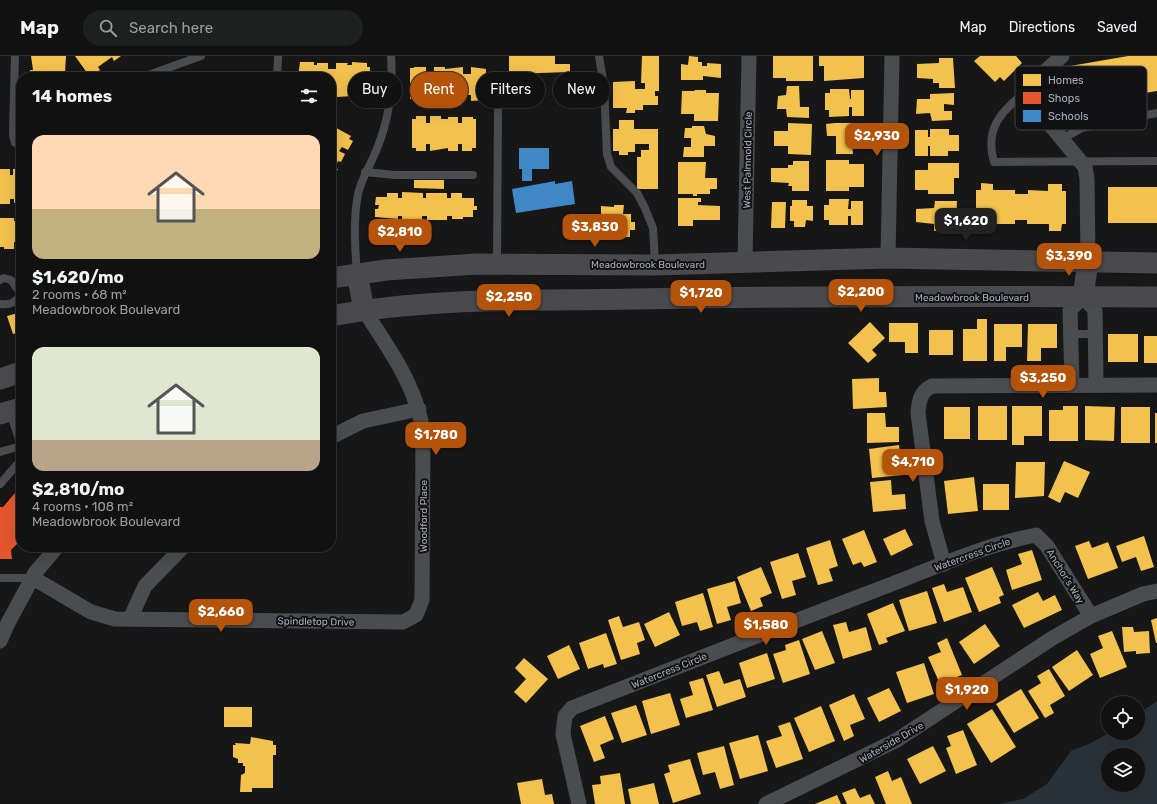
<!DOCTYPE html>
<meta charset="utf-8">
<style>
:root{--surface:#111;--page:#1e1f1f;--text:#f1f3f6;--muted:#9c9d9f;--line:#303131;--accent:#b45309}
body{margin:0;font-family:Rubik,sans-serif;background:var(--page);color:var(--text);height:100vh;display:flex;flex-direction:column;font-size:15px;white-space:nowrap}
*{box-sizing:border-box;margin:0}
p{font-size:13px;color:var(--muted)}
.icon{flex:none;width:22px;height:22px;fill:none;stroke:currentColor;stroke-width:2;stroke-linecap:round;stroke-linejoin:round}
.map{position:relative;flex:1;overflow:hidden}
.panel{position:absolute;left:16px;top:16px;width:320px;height:480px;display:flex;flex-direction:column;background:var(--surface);border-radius:16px;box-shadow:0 4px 16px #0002,0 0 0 1px var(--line)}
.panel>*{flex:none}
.top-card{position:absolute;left:348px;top:16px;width:380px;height:36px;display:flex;gap:8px}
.tools{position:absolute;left:1101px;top:640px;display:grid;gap:8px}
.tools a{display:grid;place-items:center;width:44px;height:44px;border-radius:50%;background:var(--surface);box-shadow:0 4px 16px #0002,0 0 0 1px var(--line);font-size:20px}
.price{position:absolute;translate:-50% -34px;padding:0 9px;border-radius:8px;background:var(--accent);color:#fff;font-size:13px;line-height:26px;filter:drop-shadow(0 1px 2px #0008)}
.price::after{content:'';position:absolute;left:50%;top:24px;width:12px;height:9px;margin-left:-6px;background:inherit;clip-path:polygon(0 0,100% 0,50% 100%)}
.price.active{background:#222;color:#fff}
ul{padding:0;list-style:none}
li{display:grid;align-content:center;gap:8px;height:212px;padding:0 16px}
li span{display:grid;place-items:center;height:124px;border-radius:12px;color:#555}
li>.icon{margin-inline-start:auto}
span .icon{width:72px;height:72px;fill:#fffc;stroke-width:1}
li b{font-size:17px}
h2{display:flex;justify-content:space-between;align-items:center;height:48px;padding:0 16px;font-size:17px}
.tag{padding:0 14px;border-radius:18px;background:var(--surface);box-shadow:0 4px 16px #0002,0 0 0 1px var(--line);font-size:14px;line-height:36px}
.tag.active{background:var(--accent);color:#fff}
header{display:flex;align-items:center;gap:24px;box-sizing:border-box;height:56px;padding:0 20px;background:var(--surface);border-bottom:1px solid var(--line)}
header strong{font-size:19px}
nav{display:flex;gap:22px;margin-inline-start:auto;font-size:14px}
.search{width:280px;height:36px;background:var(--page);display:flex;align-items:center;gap:10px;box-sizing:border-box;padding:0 14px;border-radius:22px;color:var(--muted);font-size:15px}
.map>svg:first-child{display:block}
</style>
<header>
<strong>Map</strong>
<div class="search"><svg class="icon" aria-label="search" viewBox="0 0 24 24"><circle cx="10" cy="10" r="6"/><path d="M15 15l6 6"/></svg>Search here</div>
<nav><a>Map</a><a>Directions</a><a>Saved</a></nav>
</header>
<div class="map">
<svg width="1157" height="748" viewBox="0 0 1157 748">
<rect width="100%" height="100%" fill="#171717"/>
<path fill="#2a3239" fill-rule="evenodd" d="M1157,645V748H1000L1023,743L1047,728L1071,695L1091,687L1109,677H1138V658ZM1108,699H1138V729H1108Z"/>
<g fill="#f2c14e">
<path d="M31,0H66L65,17H67V21H30V14H33Z"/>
<path d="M75,0H121L114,5L112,1L98,11L100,14L90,21Z"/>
<path d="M509,0H555V8H570V16L509,18Z"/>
<path d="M642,0H659V35H655V40H658V49H643V54H635V57H626L627,52H613V26L635,25V33H645V27H641Z"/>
<path d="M689,0L698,1V6H702V10H707V7L721,8V22L703,20V24H681V8L688,9Z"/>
<path d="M773,0H813V25H786V22H773Z"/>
<path d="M819,0H864V22L824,25V10H819Z"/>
<path d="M980,0H1016L1022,7L1004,25L1000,21L995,26L974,5Z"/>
<path d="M1128,0H1157V35L1091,46L1089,32L1074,35L1070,10Z"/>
<path d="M939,2H953L955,32H939V27H933V23L917,22V8L939,7Z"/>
<path d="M300,6H314V9H317V7H328V13H336V7H348L347,9H352V6L367,7V11H370V22H362V30H369L367,45H352V40L337,41V35H331V21H298Z"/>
<path d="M414,11H426V17H434V11H445V13L463,11V18H471V11L486,13V44L471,45V39H462V46H451V43L434,45V39H425V45L410,43V12H414Z"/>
<path d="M787,30H799L800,51H809V62L787,61L786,53H777L778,40L786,39Z"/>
<path d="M830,33H849L850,43H851V34H864V60H852V51H849V60L829,61V54H825V37H830Z"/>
<path d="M695,34H706V37H719L718,65H694V58H681L682,35H694Z"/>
<path d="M954,37V49L944,48V55H952V64L932,65L930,57L916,58L917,43H930V38Z"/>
<path d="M416,60H426V67H430V60H441V63H448V61H458V67H462V61H473V63H476V92H472V95H462V88H458V95H448V92L430,95V88H426V95H416V92H412V63H416Z"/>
<path d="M619,64H634V73H658V133H637V101H641V94H649V88H635V96H628V99H619V95H613V73H619Z"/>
<path d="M788,67L812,68L811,99L788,98V90H774V75H788Z"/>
<path d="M835,67H863V87H852L853,98H836V80H827L826,68Z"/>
<path d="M331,69L351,80L349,83L353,85L348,94L342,91L339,95L345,98L341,106L338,105L335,112L338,113L333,122L331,121Z"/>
<path d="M692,70H704L706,78L715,80V90H704V101H683L684,91H691V82H684L685,72H692Z"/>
<path d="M930,73H949V79H959V95H948V100H930V90H928V100H915V74H928V81H930Z"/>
<path d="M826,104H849V108H864V131H849V135H826Z"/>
<path d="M793,105H809V135H792V130H788L789,127L771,126V112H788V109H793Z"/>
<path d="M678,106H706L705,122H717V133H710V138H697V140H693V138H678Z"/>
<path d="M928,107H959V122H954V138H928V134H915V114H928Z"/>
<path d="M0,113H10V119H13V113H21V147H14V143H10V148H0Z"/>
<path d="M414,124H444V133L414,132Z"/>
<path d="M981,127L993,128V134H1015V138H1028V134L1048,135V128H1062V135H1066V168H1062L1061,175H1049V168H1027V164H1015V168H994V174H981V168H976V134H981Z"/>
<rect x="1108" y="131" width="49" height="36"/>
<path d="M402,136L423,137V142H426V137H447V142H451V137H462V142H474V150H477V154H473V161H463V163H452V160H447V164H427V160H422V163H402V160H398V163L375,161V153H378L379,149H375L376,141H387V137H398V142H402Z"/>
<path d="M678,142H701V146H698V149L720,150V164H693V170H678Z"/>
<path d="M829,143H849L848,153H851V145H863V169H851V160H848V169H829V164H824V149H829Z"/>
<path d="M792,144H807V150H813V165L806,164L805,171H794V165H790V150H792Z"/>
<path d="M935,145H957L956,170H947V175H934V168L916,166V153L934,152Z"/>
<path d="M772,146H786L785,172H771Z"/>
<path d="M614,149H624L623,158H631V166H635V174H630V181H609V178H601V150L614,151Z"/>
<path d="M0,162H14V165H21V187L14,186V193H4V191H0Z"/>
<path d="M21,251V276L13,278L7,260L18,257L17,252Z"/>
<path d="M977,263H987V305H963V273H977Z"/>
<path d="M870,266L885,282L872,294L877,299L868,307L848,287Z"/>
<path d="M889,267H918V297H905V286H889Z"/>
<path d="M994,268H1022V291H1006V305H994Z"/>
<path d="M1028,268H1057V292H1041V305H1027Z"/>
<rect x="929" y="274" width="24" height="25"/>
<rect x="1108" y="278" width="30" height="28"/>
<rect x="1144" y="280" width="13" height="27"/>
<path d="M879,322V336H886L887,351L853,353L852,323Z"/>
<rect x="978" y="350" width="29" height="34"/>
<path d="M1012,350H1042V380H1024V389H1012Z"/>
<path d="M1063,350H1078V385H1049V354H1063Z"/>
<path d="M1085,350L1115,351L1114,385L1085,384Z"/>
<rect x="944" y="351" width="26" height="32"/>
<rect x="1121" y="351" width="29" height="36"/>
<path d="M867,357H885L886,371H899V386L867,387Z"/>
<rect x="1155" y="357" width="2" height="30"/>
<path d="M899,389L903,419L872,422L869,393Z"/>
<path d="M1064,405L1090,416L1078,442L1065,436L1060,447L1048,441Z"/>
<path d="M1016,406H1045L1044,440L1015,442Z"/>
<path d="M974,421L978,455L948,458L944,425Z"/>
<path d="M891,424L892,439L905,438L906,453L873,456L870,426Z"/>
<rect x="983" y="428" width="26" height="26"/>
<path d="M905,473L913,489L891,500L883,483Z"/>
<path d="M864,474L877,506L864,511L861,506L853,509L842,483Z"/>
<path d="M1144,480L1154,511L1141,515L1136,501L1122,506L1116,490Z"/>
<path d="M830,484L838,510L829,513L833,525L818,529L806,492Z"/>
<path d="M1089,485L1092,492L1108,486L1118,512L1088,523L1075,490Z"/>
<path d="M1032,494L1042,524L1012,534L1006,514L1022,508L1018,498Z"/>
<path d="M798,497L806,521L792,525L796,539L782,543L770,506Z"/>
<path d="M761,511L772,537L760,542L763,550L751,555L737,521Z"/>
<path d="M992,511L1004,539L999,541L1001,547L979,556L965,522Z"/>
<path d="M735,525L741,547L727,551L731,564L717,568L707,533Z"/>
<path d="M944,528L947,536L963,531L972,556L944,566L932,532Z"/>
<path d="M927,535L937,567L909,575L899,544Z"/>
<path d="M1038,536L1043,545L1055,539L1062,554L1024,572L1012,549Z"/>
<path d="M703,537L713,571L700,575L697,566L682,570L675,546Z"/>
<path d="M893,547L905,575L886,582L888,586L879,589L867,558Z"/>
<path d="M669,556L680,579L655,591L644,568Z"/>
<path d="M619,560L623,571L639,566L645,584L637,587L640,598L621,604L608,564Z"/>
<path d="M1157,562V587H1156L1151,564Z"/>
<path d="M846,566L849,576L866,571L872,594L843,603L833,569Z"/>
<path d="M985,568L1000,590L974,608L959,586Z"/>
<path d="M1122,571H1133L1134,576L1149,575L1150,597L1136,598V595L1124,596Z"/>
<path d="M822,575L835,607L815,614L802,583Z"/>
<path d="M1112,575L1127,611L1100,622L1090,598L1103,592L1098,580Z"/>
<path d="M606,577L617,608L604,612L603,608L588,613L579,587Z"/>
<path d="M947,582L962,619L940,628L928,601L941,596L937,587Z"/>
<path d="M799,584L810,618L783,627L773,598L786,594L785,589Z"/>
<path d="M569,589L580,613L558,623L547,600Z"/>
<path d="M1077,594L1093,619L1069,635L1052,611Z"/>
<path d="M767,597L775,623L747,632L739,607Z"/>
<path d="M524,602L548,623L526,647L514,636L526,623L515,612Z"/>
<path d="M924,607L934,638L907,647L896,616Z"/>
<path d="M1049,613L1065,640L1050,649L1054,657L1045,662L1028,635L1041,627L1037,620Z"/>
<path d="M719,615L724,628L740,623L746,641L717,651L706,619Z"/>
<path d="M703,622L713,654L686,662L680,643L693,639L689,626Z"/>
<path d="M889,632L901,655L879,666L867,642Z"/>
<path d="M1021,633L1039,662L1014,677L996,648Z"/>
<path d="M670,637L680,669L651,678L642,645Z"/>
<path d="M854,638L865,663L850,669L854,680L844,685L829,649Z"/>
<path d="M636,649L647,679L622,687L611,657Z"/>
<path d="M821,650L835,685L809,696L794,662Z"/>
<rect x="224" y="651" width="28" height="20"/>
<path d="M992,653L1016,691L991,707L967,668Z"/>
<path d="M605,660L614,683L600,689L605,702L594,706L580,670Z"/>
<path d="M790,666L803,703L776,712L766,685L782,680L778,670Z"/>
<path d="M963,674L977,709L956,718L946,692L951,690L947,680Z"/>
<path d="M758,679L768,715L740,723L729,687Z"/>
<path d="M251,681L273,685V689H276V699H273V732H252V736H240L241,719L245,717V710H243V707H238V703L233,701V689H236L235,687L250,688Z"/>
<path d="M724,690L734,729L720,733L715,716L703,719L697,697Z"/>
<path d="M933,690L946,715L920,728L907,703Z"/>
<path d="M690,703L701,738L673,747L664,718L670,716L668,709Z"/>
<path d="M888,715L892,725L901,721L912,748H886L875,721Z"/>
<path d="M620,717L625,748H595L592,729L601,728L600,720Z"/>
<path d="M542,723L545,739L552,738L554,748H521L517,727Z"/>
<path d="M654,727L659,748H631L628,733Z"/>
<path d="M855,732L860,742L870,738L875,748H847L842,737Z"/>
<path d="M837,739L841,748H815Z"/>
</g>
<path fill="#e4572e" d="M21,430V484L11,494L12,503H0V451H3Z"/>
<g fill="#3f88c5">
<path d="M519,92H549V113H532V125H522V113H519Z"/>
<path d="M555,125V128L572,125L575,148L516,157L512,133Z"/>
</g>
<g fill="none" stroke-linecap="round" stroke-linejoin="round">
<g stroke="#4b4c50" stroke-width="8">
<path d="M15,0L13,79L15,87L21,90"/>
<path d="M599,0L604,30L607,98L611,111L637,137L644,150L653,172L655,208"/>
<path d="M143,21L201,0"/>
<path d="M277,21L278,0"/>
<path d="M1028,34C1002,54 984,72 994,106L1157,105"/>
<path d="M1062,83L1082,72L1157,57"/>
<path d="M365,116L395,119H473"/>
<path d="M497,207L498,45"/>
<path d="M357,218C355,192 353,164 358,138C362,120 372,107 378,90C389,62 393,30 391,0"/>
<path d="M0,224L4,222L11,224L21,238C15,247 11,249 0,248"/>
<path d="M1071,278H1095"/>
<path d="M10,356L21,389"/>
<path d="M0,396L21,390"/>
<path d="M0,428L21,404"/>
<path d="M0,522H33"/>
</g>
<g stroke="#4b4c50" stroke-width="15">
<path d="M1062,0L1029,30L1028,34L1029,43L1085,111L1087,123L1088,205"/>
<path d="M888,202L892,0"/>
<path d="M745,207L749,0"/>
<path d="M1072,329L1070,254L1083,241L1095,254L1096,329"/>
<path d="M331,381L363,365L419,353"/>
<path d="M944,508L932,465L918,357C919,345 920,336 932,330L1157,329"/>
<path d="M33,522L91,556L115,563L403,566L416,559L422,544L423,376C417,330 388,292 364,254"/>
<path d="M130,563L145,530L183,491"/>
<path d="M0,585L8,567L35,517L57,491"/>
<path d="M579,748L563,678L565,660L572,652C671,613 771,574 871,536C925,516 979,490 1036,479L1047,490L1091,560"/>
<path d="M766,748L897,684L1051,583L1091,560L1143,538L1157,535"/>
</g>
<g stroke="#4a4a4e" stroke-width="21">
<path d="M357,218L364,254"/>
<path d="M331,222L386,214L477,208L655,209L888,202L1157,207"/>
<path d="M1083,241L1088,205"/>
<path d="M331,260C430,241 533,245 633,243C808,240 982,240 1157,241"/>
<path d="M0,323L21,316"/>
<path d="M0,358L21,352"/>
</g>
</g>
<g text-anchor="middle" stroke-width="4" stroke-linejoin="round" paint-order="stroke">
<g font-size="10" fill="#a8adb8" stroke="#111113">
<text transform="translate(747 104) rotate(-89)" y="4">West Palmnold Circle</text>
<text x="648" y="212">Meadowbrook Boulevard</text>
<text x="972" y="245">Meadowbrook Boulevard</text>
<text transform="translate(423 460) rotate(-90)" y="4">Woodford Place</text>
<text transform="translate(972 498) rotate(-20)" y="4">Watercress Circle</text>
<text transform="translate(1066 520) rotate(58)" y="4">Anchor's Way</text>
<text transform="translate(316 565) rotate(1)" y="4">Spindletop Drive</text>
<text transform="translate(669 614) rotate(-22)" y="4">Watercress Circle</text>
<text transform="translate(891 686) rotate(-30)" y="4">Waterside Drive</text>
</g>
</g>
<rect x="1015" y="10" width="132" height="64" rx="6" fill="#111113" stroke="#3e4045" stroke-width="1"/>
<rect x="1023" y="18" width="18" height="12" fill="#f2c14e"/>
<rect x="1023" y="36" width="18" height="12" fill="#e4572e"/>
<rect x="1023" y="54" width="18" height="12" fill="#3f88c5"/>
<g font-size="11" fill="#a8adb8">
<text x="1048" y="28">Homes</text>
<text x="1048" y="46">Shops</text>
<text x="1048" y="64">Schools</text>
</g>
</svg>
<div class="tools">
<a><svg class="icon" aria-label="locate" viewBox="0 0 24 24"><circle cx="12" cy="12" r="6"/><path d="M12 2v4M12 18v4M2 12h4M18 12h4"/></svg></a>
<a><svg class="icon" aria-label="layers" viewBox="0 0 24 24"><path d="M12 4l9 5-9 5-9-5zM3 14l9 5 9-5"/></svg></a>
</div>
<b class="price" style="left:877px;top:101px">$2,930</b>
<b class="price active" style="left:966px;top:186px">$1,620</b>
<b class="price" style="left:595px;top:192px">$3,830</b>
<b class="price" style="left:400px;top:197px">$2,810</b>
<b class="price" style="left:1069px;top:221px">$3,390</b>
<b class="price" style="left:861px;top:257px">$2,200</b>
<b class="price" style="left:701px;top:258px">$1,720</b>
<b class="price" style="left:509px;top:262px">$2,250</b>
<b class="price" style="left:1043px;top:343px">$3,250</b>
<b class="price" style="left:436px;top:400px">$1,780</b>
<b class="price" style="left:913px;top:427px">$4,710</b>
<b class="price" style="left:221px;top:577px">$2,660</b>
<b class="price" style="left:766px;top:590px">$1,580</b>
<b class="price" style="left:967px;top:655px">$1,920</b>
<div class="top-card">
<a class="tag">Buy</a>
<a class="tag active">Rent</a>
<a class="tag">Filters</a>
<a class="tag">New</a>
</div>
<section class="panel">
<h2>14 homes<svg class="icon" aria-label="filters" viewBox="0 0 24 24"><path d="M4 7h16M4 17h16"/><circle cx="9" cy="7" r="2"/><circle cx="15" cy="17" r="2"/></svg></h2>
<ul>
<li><span style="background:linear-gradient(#ffd9b3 60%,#c2b280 0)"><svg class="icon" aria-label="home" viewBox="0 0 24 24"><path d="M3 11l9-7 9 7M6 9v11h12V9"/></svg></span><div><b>$1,620/mo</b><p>2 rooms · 68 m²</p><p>Meadowbrook Boulevard</p></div></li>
<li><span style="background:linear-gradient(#dfe7d0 75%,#b9a48a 0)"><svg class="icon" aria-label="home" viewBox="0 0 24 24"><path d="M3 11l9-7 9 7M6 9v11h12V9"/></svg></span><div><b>$2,810/mo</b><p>4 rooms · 108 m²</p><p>Meadowbrook Boulevard</p></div></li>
</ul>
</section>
</div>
